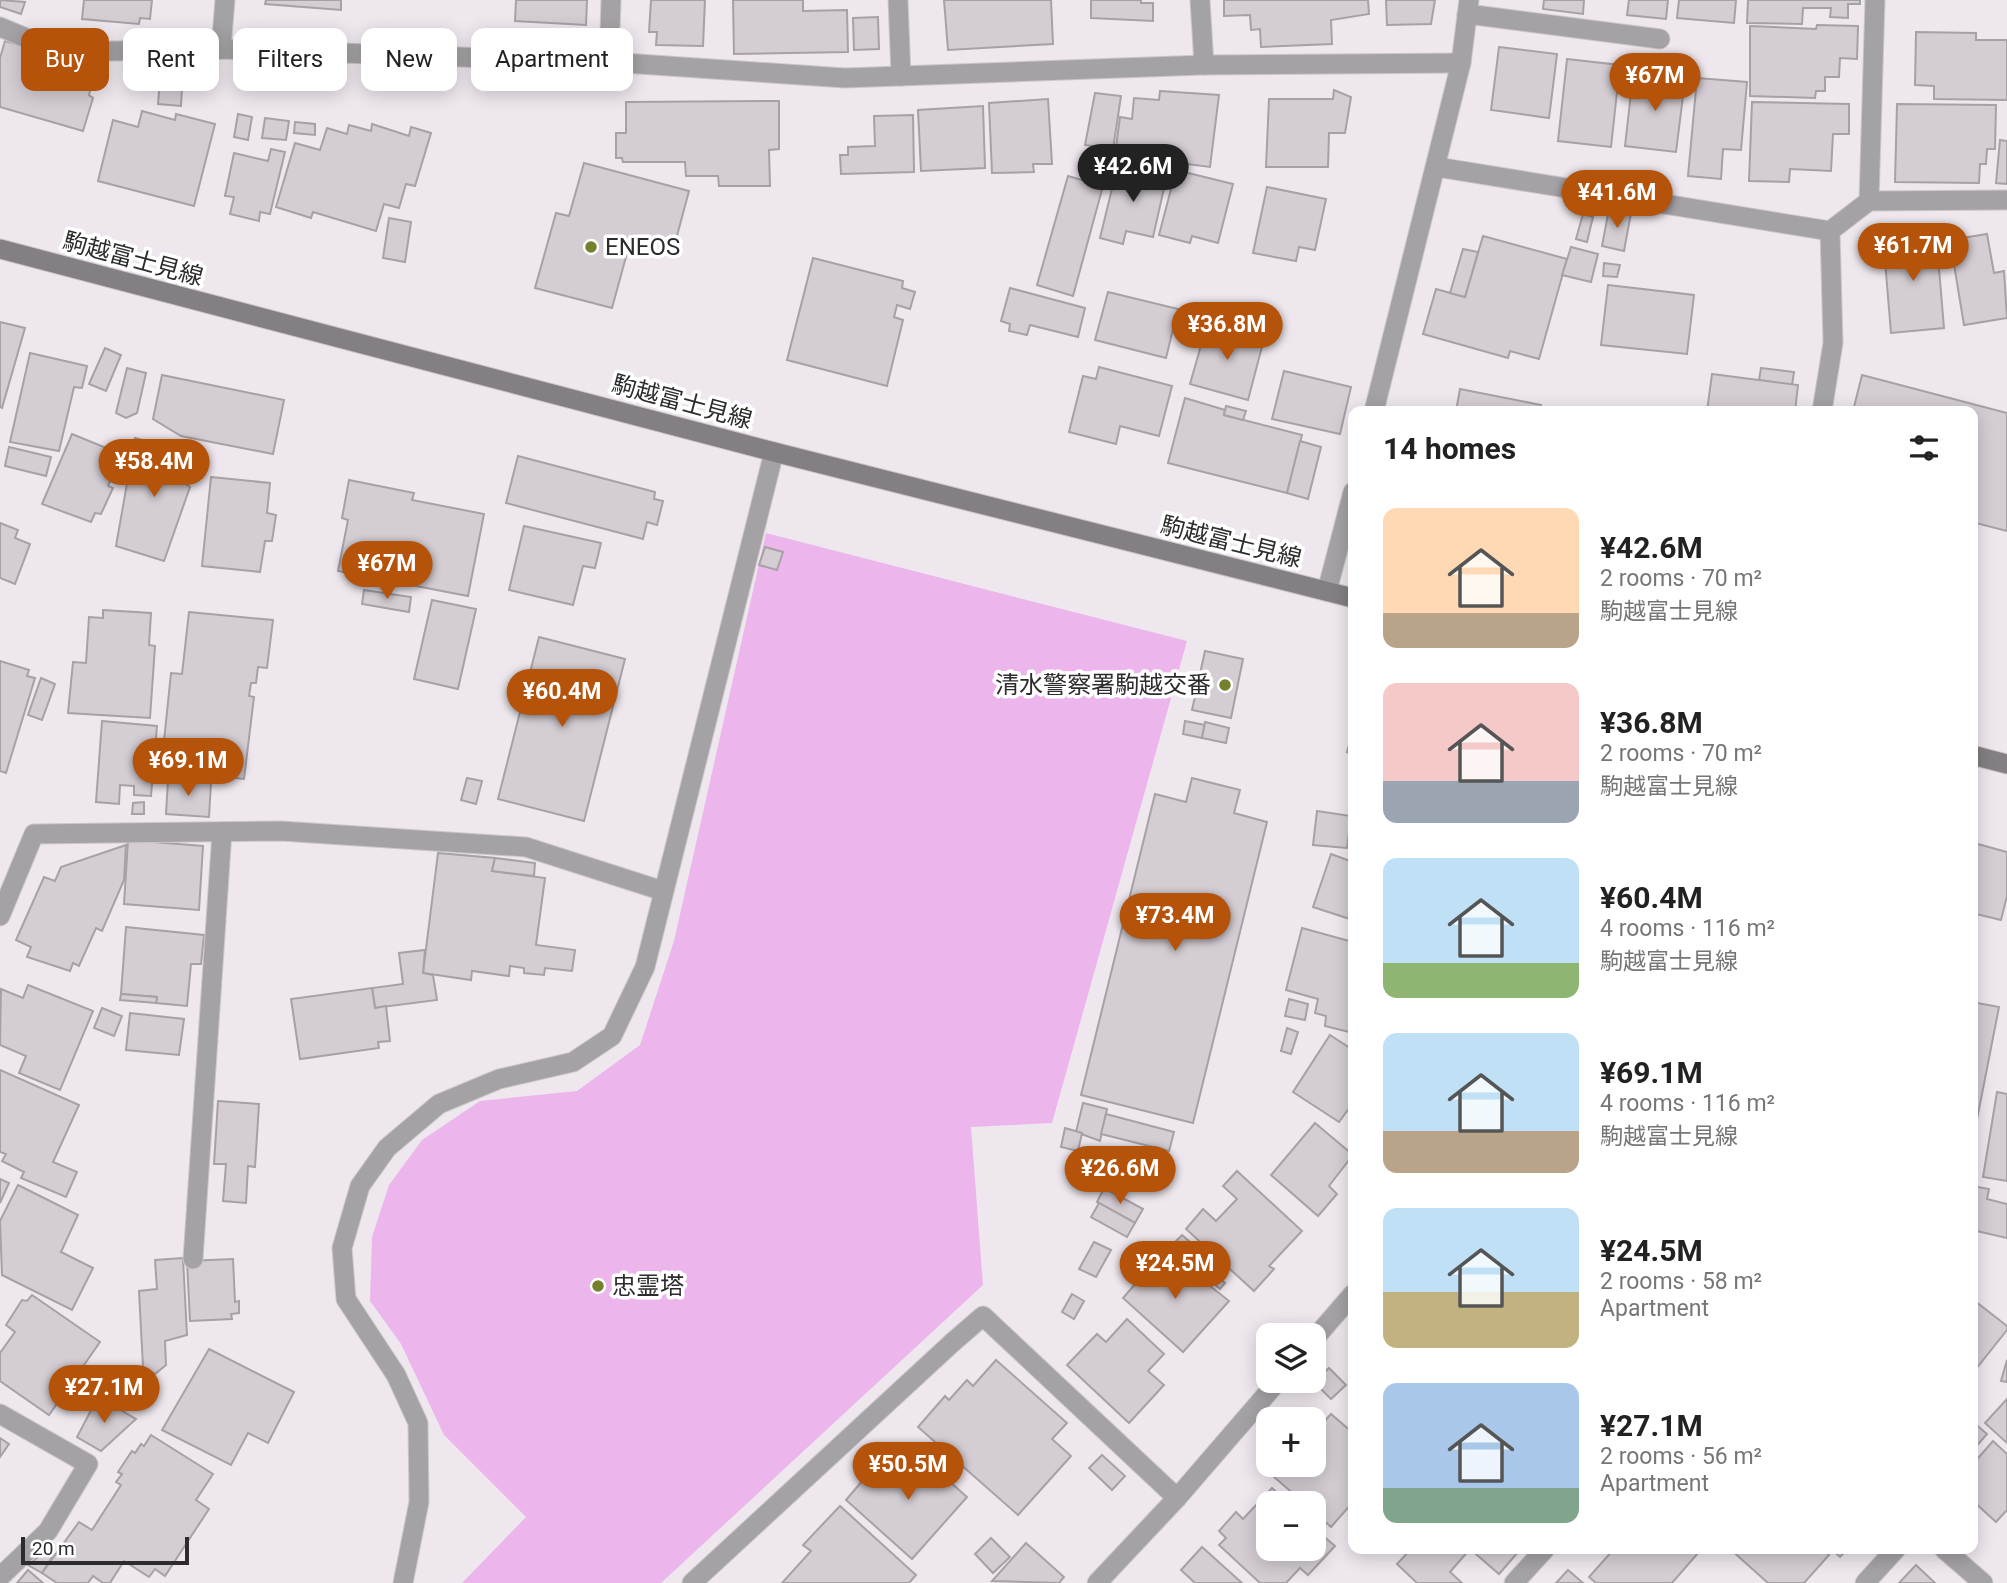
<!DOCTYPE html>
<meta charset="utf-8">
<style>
:root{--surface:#fff;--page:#f6f6f6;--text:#222;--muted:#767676;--accent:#b45309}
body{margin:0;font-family:Roboto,"Noto Sans JP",sans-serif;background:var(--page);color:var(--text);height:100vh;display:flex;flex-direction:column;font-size:26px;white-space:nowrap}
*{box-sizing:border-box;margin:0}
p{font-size:23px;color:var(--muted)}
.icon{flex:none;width:38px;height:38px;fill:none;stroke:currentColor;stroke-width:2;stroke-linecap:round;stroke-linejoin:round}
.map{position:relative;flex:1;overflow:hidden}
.details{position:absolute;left:1348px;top:406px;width:630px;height:1148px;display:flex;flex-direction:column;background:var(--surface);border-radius:14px;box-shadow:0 4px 18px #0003}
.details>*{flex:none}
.hud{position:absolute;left:21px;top:28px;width:665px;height:63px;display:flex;gap:14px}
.tools{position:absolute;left:1256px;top:1323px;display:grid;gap:14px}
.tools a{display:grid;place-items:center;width:70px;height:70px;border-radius:14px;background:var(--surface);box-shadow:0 4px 18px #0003;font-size:35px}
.scale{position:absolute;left:21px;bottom:18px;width:168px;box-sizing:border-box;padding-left:7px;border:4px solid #2d2b2d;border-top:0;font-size:19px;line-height:24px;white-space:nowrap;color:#2d2b2d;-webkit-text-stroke:5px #fff;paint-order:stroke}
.price{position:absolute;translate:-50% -60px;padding:0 16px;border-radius:24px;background:var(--accent);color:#fff;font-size:23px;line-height:46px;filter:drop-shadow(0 2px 4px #0008)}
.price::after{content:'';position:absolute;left:50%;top:42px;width:21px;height:16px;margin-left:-10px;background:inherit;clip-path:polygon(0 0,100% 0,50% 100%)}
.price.current{background:#222;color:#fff}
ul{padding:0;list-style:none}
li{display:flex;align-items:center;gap:21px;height:175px;padding:0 35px}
li span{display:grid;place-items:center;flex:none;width:196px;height:140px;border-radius:14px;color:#555}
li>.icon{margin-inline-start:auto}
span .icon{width:84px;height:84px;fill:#fffc;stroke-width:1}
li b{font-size:30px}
h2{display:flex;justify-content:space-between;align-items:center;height:84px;padding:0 35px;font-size:30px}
.chip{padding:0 24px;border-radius:14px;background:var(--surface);box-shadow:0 4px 18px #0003;font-size:24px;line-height:63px}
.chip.current{background:var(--accent);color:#fff}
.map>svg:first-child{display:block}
</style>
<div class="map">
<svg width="2007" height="1583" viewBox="0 0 2007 1583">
<rect width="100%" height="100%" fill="#eee8ee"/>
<path fill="#ecb5ec" d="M766,533L1187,641L1052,1123L971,1127L983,1285L661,1583H462L526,1517L444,1435L401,1344L370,1301L372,1237L389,1185L422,1140L480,1101L577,1091L640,1045L674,941Z"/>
<g fill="#d4ced4" stroke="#a6a1a6" stroke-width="2">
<path d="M0,0L25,2L21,14L0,7Z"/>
<path d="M84,0H152L150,19L140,18L139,24L82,19Z"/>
<path d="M266,0H341V10L265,4Z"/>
<path d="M516,0H587L586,25L515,21Z"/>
<path d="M651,0H705L703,46L656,45L657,32H649Z"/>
<path d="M733,0H803V11L847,10L848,52L734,54Z"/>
<path d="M944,0H1051L1053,44L948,50Z"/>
<path d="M1091,0H1141V3H1153V21L1091,18Z"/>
<path d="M1224,0H1368L1369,14L1331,20L1332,44L1261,47L1260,29L1251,30L1250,15L1224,16Z"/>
<path d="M1386,0H1435L1431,24L1387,25Z"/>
<path d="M1544,0H1584L1583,14L1543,9Z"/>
<path d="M1629,0H1668L1666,19L1627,15Z"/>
<path d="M1679,0H1736L1734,23L1677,18Z"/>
<path d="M1748,0H1860V4H1848V18L1830,17L1831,8H1803L1802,24L1747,23Z"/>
<path d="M878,17L879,49L854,50L853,18Z"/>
<path d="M1817,25L1858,26L1857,59L1840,58L1839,77H1825V91H1816L1815,98L1750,96V26L1816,29Z"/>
<path d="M1916,32L1976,33V40H2007V100L1934,99V86L1915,85Z"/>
<path d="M5,41L81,62V68L95,72L89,95L93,98L83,131L0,107V58Z"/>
<path d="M1499,47L1557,54L1549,118L1491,110Z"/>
<path d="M1567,59L1620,65L1611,147L1558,141Z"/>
<path d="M161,68L183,70L181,106L158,104Z"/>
<path d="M1633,75L1685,80L1676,152L1625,146Z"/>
<path d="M1697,78L1747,82L1741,150L1723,149L1721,179L1688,176Z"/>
<path d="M1334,90L1351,97L1345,133H1329L1328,167H1266L1269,99H1333Z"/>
<path d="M1160,91L1219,95L1210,167L1115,155L1120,117L1132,119L1134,98L1159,100Z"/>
<path d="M1095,93L1121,96L1113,149L1085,145Z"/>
<path d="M1048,99L1052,164H1033L1034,172L992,173L989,103Z"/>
<path d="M779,101V149L769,150L770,186H719L718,176H686L685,162H623L622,158H616V133H626V102Z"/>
<path d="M1752,102L1849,104V134H1833L1831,171L1790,169L1789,182L1749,181Z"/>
<path d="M1897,104L1996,105L1995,149H1987L1986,164H1980L1979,183L1895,182Z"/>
<path d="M983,106L985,168L921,171L918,110Z"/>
<path d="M142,111L175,120L176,114L215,124L194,206L98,181L113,120L138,127Z"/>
<path d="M238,114L252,117L248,140L234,137Z"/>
<path d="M913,115L914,172L841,174L840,155H848V147L875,146L874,116Z"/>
<path d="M265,118L289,121L286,140L262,138Z"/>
<path d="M295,122L315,124V135L294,133Z"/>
<path d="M372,124L409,136L411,127L431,133L415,186L406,184L399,208L384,204L376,231L313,212L311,218L276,207L295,143L320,150L327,128L347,134L349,125L371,131Z"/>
<path d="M2000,140L2007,141V184L1996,183Z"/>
<path d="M271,149L285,152L270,214L260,212L259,221L230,214L234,197L225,196L234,153L268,161Z"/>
<path d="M584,163L689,191L674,247L632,235L612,308L535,288L556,213L569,216Z"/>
<path d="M1118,164L1167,175L1153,237L1126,231L1123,244L1100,238Z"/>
<path d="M1093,170L1108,172L1105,186L1089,183Z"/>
<path d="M1176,170L1233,184L1218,243L1192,236L1190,243L1159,235Z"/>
<path d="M1068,176L1103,186L1073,296L1037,285Z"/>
<path d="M1267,187L1326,199L1315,250L1299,247L1296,261L1253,253Z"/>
<path d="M1609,209L1631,213L1624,251L1602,246Z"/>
<path d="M1583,214L1593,217L1587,242L1576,239Z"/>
<path d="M389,218L411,222L405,262L383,258Z"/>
<path d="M1936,233L1944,328L1891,333L1883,237Z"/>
<path d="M1987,234L1994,273L2004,271L2007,318L1964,325L1950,240Z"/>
<path d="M1483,236L1567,259L1539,359L1510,351L1508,358L1423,334L1436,289L1465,297Z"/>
<path d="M1571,247L1598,254L1591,282L1562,275Z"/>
<path d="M1463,249L1478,252L1465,297L1450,293Z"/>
<path d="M813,258L903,281L902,288L915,292L910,309L897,305L894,317L903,320L887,386L787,360Z"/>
<path d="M1604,263L1620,265L1617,277L1603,276Z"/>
<path d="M1608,285L1694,295L1687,354L1601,345Z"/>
<path d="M1010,288L1085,308L1078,337L1030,325L1027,335L1009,331L1010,324L1001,321Z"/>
<path d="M1108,292L1178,309L1166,358L1095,340Z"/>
<path d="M0,322L25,328L2,408L0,407Z"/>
<path d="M1207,324L1264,339L1248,400L1190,384Z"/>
<path d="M105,348L121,355L106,391L89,384Z"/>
<path d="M30,353L87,366L82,388L74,387L59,451L10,442Z"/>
<path d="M1099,367L1172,386L1159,436L1120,426L1116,444L1069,432L1083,376L1096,379Z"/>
<path d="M127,368L146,373L137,413L126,418L116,413Z"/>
<path d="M1761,368L1794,372L1792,385L1759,380Z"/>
<path d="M1284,371L1351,387L1340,434L1272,419Z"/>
<path d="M1712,374L1798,385L1795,411H1707Z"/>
<path d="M162,375L284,400L273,454L181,436L153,419Z"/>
<path d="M1862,375L2007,413V531L1972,522V411H1853Z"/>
<path d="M1460,389L1541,405L1539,411H1456Z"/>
<path d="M1185,398L1225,410L1224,415L1302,435L1287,493L1168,463Z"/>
<path d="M1226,406L1246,411L1243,420L1224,415Z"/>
<path d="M72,434L121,454L108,486L113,488L101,514L95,513L91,522L42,504Z"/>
<path d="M135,438L194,455L186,484L190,487L164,561L116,546Z"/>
<path d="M1300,441L1321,447L1308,499L1287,493Z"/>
<path d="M9,447L51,457L46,476L5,466Z"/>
<path d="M518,456L655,492L654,499L663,501L657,525L647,522L643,539L506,503Z"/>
<path d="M211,477L270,483L267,513L276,515L272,541H265L260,572L202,566Z"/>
<path d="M349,480L414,493L412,500L484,514L468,596L338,571L348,520L342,518Z"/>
<path d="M0,523L18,530L15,538L30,544L15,584L0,578Z"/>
<path d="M524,526L601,543L595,568L583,566L573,605L509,590Z"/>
<path d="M765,547L783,552L777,570L759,565Z"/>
<path d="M364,590L411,597L409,612L362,604Z"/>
<path d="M432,600L476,609L458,689L414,679Z"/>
<path d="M103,610L151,613L149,645L155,646L150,718L68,713L73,662L86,663L89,617L103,618Z"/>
<path d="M189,612L273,620L267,668L258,667L256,683H251L249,696L254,697L244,779L161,770L171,673L182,674Z"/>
<path d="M539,637L625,659L584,821L498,799Z"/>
<path d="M1205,651L1243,659L1231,718L1192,710Z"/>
<path d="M0,661L29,670L27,676L35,678L6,773L0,771Z"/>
<path d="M41,678L55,684L42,720L28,715Z"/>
<path d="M102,721L157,726L151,796L134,795V786L120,785L119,804L96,802Z"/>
<path d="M1185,721L1205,725L1202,738L1183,734Z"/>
<path d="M1205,722L1229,728L1226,743L1202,738Z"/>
<path d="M1353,731V754L1347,752Z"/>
<path d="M467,778L482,781L476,804L461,800Z"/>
<path d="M1192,778L1240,790L1234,813L1267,822L1193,1123L1081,1095L1155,794L1186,802Z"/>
<path d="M168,780L211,783L209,817L166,814Z"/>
<path d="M144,802V814H132L133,803Z"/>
<path d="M1317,811L1351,816L1347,848L1313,845Z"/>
<path d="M128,840L203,846L199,910L124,904Z"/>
<path d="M1974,843L2007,852V896L2001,920L1972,913Z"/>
<path d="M126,845L124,880L102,931L96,928L79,966L73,963L70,971L27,957L31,947L16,940L44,877L55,881L61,867Z"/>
<path d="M438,853L495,858L492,871L545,878L536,945L575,950L572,971L545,968L544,975L524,973V968L510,966L509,976L472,971L471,980L423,973Z"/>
<path d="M1331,854L1353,862V920L1313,907Z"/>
<path d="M495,858L535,863L534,876L492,871Z"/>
<path d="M126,927L204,935L201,964H191L187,1006L156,1003L157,997L121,994Z"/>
<path d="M1302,928L1353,942V1033L1325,1026L1326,1016L1315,1013L1318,999L1286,990Z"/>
<path d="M425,950L423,973L433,975L437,1000L375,1008L372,988L403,984L399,953Z"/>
<path d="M28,985L93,1011L60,1090L19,1073L26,1056L0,1045L1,989L23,998Z"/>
<path d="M372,988L375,1008L386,1006L390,1041L378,1042L379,1048L300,1059L291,999Z"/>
<path d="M121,994L157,997L156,1003L120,1000Z"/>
<path d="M1289,999L1308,1004L1305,1020L1285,1016Z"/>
<path d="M1972,1002L1999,1007L1972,1145Z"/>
<path d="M102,1008L122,1016L114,1036L94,1028Z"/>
<path d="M130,1013L184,1019L179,1055L126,1050Z"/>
<path d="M1287,1028L1298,1032L1291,1054L1281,1051Z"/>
<path d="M1330,1035L1353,1050V1109L1350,1107L1339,1122L1293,1092Z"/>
<path d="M0,1070L79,1105L53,1162L77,1172L66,1197L21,1178L24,1172L2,1161L6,1154L0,1152Z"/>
<path d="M1997,1092L2007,1094V1181L1983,1177Z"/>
<path d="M218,1101L259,1104L255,1167L248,1166L246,1203L223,1201L226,1164H214Z"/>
<path d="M1083,1103L1107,1109L1100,1141L1076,1132Z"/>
<path d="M1106,1114L1174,1132L1169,1151L1101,1134Z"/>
<path d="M1315,1123L1353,1155L1329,1186L1337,1194L1318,1216L1271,1175Z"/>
<path d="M1065,1128L1082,1133L1078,1151L1061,1147Z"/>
<path d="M1237,1171L1302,1231L1269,1266L1274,1269L1254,1291L1186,1229L1203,1209L1216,1221L1237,1199L1223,1186Z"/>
<path d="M0,1179L9,1183L0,1203Z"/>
<path d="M18,1185L78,1215L61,1252L93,1268L72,1310L2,1275L0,1221Z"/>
<path d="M1972,1186L1989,1189L1987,1199L2007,1204V1238L1972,1230Z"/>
<path d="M1104,1188L1143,1209L1135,1223L1097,1202Z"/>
<path d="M1099,1203L1135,1223L1127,1237L1091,1217Z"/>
<path d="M1182,1235L1205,1255L1192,1269L1169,1248Z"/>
<path d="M1094,1242L1111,1250L1096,1277L1079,1269Z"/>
<path d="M1165,1250L1229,1301L1183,1352L1123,1298Z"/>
<path d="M183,1258L187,1335L165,1341L166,1365L155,1374L143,1367L139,1291L157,1289L155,1260Z"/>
<path d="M233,1259L235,1302L239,1301V1313L231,1314L232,1319L190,1321L187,1261Z"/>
<path d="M1213,1271L1225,1283L1220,1289L1207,1278Z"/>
<path d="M1072,1294L1084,1301L1074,1319L1062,1312Z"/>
<path d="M32,1295L100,1342L49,1415L0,1381V1353L15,1332L6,1325L22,1300L27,1301Z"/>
<path d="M1975,1301L2007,1326V1330L1972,1374Z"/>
<path d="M1127,1319L1164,1354L1148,1371L1164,1385L1129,1423L1067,1365L1097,1334L1106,1342Z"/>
<path d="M209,1349L294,1392L268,1443L248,1433L231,1465L162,1430Z"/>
<path d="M996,1360L1067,1423L1052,1439L1071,1456L1018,1515L918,1427L945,1396L949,1400L967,1380L973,1386Z"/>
<path d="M2007,1360V1382L2001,1381Z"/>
<path d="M1329,1368L1346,1385L1331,1399L1314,1382Z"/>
<path d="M98,1397L136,1419L101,1451L77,1437Z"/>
<path d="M2007,1399V1443L1985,1423Z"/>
<path d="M1331,1414L1353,1433V1502L1331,1527L1314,1512V1503H1304L1274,1477L1286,1465H1314V1433Z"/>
<path d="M1972,1421L1987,1434L1972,1451Z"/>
<path d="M151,1435L213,1474L196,1500L209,1509L165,1576L155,1569L149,1577L124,1561L110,1583H103L93,1576L88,1583H57L42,1573L79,1522L92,1530L121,1485L116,1482L122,1474L118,1472L132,1451L135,1453L141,1444L144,1446Z"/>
<path d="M0,1438L9,1444L0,1457Z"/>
<path d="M1993,1441L2007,1454V1510L1996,1522L1972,1500V1465Z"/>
<path d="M911,1447L967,1497L912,1559L846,1500L869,1473L880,1482Z"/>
<path d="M1102,1455L1125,1476L1112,1490L1089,1468Z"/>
<path d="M1272,1488L1288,1503H1269V1549H1314V1528L1335,1546L1308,1575L1300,1568L1286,1583H1260L1219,1545L1226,1538L1219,1531L1236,1512L1243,1519Z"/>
<path d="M840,1506L916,1575L909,1583H782L811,1551L803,1545Z"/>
<path d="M991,1538L1010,1557L993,1573L975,1554Z"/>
<path d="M1026,1543L1064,1577L1059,1583L992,1581Z"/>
<path d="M1202,1547L1242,1583H1195L1181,1570Z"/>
<path d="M1411,1549H1517L1519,1551L1499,1574L1470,1549L1450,1572L1462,1583H1417L1397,1564Z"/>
<path d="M1614,1549H1695L1699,1552L1672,1583H1596L1589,1577Z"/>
<path d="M1730,1549H1823L1829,1555L1804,1583H1768Z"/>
<path d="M1831,1549H1848L1840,1557Z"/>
<path d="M47,1550L54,1554L42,1573L28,1565Z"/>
<path d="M1916,1565L1935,1583H1899Z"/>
<path d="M28,1570L43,1583H17Z"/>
<path d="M1568,1570L1583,1583H1556Z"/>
</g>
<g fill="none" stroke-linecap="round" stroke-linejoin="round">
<g stroke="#cbc6cb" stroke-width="21">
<g id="service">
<path d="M193,1259L222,832"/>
<path d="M692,1583L953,1342"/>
</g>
</g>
<g stroke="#cbc6cb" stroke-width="21">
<g id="minor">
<path d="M898,0L901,76"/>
<path d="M1200,0L1204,65"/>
<path d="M1467,14L1660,39"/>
<path d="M0,27L60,52L221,49L609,62L845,78L1204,65L1461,63"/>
<path d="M221,49L225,0"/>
<path d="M609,62L611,0"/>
<path d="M1437,167L1830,231"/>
<path d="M1869,201L2007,200"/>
<path d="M1374,411L1461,63L1469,0"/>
<path d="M1822,411L1833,343L1830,231L1869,201L1875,0"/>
<path d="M1327,591L1353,492"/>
<path d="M0,916L34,834L281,831L526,847L663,891"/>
<path d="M1314,1339L1353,1294"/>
<path d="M953,1342L983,1316L1177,1498"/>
<path d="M0,1414L88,1464L48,1531L0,1577"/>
<path d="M1944,1549L1983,1583"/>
<path d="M403,1583L419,1502L418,1423L396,1375L346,1299L342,1248L360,1186L387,1148L439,1104L499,1079L573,1062L612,1036L645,967L774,452"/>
<path d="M1097,1583L1177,1498L1278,1381"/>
<path d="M1514,1583L1545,1549"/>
<path d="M1865,1583L1896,1549"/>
</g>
</g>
<g stroke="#cbc6cb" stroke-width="21">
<g id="secondary">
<path d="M0,249L774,452L1353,598"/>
<path d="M1972,755L2007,764"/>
</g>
</g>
<use href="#service" stroke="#a5a2a5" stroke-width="19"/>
<use href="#minor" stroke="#a5a2a5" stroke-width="19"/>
<use href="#secondary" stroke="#837f83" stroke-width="19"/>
</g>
<g fill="#75802c" stroke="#fff" stroke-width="2.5">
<circle cx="591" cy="247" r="7"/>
<circle cx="1225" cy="685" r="7"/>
<circle cx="598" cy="1286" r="7"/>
</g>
<g text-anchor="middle" stroke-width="7" stroke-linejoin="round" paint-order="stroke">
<g font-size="24" fill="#2d2b2d" stroke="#fff" text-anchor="start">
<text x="605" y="255">ENEOS</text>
<text x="1211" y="693" text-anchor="end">清水警察署駒越交番</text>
<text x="612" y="1294">忠霊塔</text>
</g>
<g font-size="24" fill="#2d2b2d" stroke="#fff">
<text transform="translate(133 259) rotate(15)" y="8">駒越富士見線</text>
<text transform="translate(682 402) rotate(15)" y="8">駒越富士見線</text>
<text transform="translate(1231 542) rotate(14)" y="8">駒越富士見線</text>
</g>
</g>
</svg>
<div class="tools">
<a><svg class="icon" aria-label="layers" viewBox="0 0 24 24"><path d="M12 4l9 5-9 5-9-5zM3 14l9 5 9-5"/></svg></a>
<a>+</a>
<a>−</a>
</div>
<div class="scale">20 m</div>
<b class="price" style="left:1655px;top:113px">¥67M</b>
<b class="price current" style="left:1133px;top:204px">¥42.6M</b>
<b class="price" style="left:1617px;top:230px">¥41.6M</b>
<b class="price" style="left:1913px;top:283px">¥61.7M</b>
<b class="price" style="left:1227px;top:362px">¥36.8M</b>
<b class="price" style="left:154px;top:499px">¥58.4M</b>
<b class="price" style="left:387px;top:601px">¥67M</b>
<b class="price" style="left:562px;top:729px">¥60.4M</b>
<b class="price" style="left:188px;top:798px">¥69.1M</b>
<b class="price" style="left:1175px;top:953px">¥73.4M</b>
<b class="price" style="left:1120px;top:1206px">¥26.6M</b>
<b class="price" style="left:1175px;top:1301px">¥24.5M</b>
<b class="price" style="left:104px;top:1425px">¥27.1M</b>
<b class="price" style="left:908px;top:1502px">¥50.5M</b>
<div class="hud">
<a class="chip current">Buy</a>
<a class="chip">Rent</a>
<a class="chip">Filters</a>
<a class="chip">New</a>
<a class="chip">Apartment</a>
</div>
<section class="details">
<h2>14 homes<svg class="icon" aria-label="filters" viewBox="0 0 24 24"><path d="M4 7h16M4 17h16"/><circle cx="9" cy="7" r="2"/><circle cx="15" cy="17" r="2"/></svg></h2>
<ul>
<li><span style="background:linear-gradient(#ffd9b3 75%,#b9a48a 0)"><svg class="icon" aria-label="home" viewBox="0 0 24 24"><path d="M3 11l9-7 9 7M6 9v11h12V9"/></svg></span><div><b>¥42.6M</b><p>2 rooms · 70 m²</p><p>駒越富士見線</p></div></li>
<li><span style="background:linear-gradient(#f6c9c9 70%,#9aa5b1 0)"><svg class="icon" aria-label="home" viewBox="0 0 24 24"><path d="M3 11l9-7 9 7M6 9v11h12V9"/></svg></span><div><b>¥36.8M</b><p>2 rooms · 70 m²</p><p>駒越富士見線</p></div></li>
<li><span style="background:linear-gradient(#bfe0f5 75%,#8fb573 0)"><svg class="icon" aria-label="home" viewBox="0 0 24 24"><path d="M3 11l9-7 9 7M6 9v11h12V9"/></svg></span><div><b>¥60.4M</b><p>4 rooms · 116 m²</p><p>駒越富士見線</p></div></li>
<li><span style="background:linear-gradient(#bfe0f5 70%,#b9a48a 0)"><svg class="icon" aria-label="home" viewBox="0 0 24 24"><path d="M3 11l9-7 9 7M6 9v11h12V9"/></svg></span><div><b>¥69.1M</b><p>4 rooms · 116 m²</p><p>駒越富士見線</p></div></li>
<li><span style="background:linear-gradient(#bfe0f5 60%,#c2b280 0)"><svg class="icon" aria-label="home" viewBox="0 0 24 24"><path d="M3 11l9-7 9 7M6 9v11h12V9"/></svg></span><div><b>¥24.5M</b><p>2 rooms · 58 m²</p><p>Apartment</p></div></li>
<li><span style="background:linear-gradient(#a9c7e8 75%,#7fa58c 0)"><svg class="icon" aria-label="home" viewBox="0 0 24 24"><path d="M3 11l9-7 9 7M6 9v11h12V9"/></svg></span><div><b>¥27.1M</b><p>2 rooms · 56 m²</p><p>Apartment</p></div></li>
</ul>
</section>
</div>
